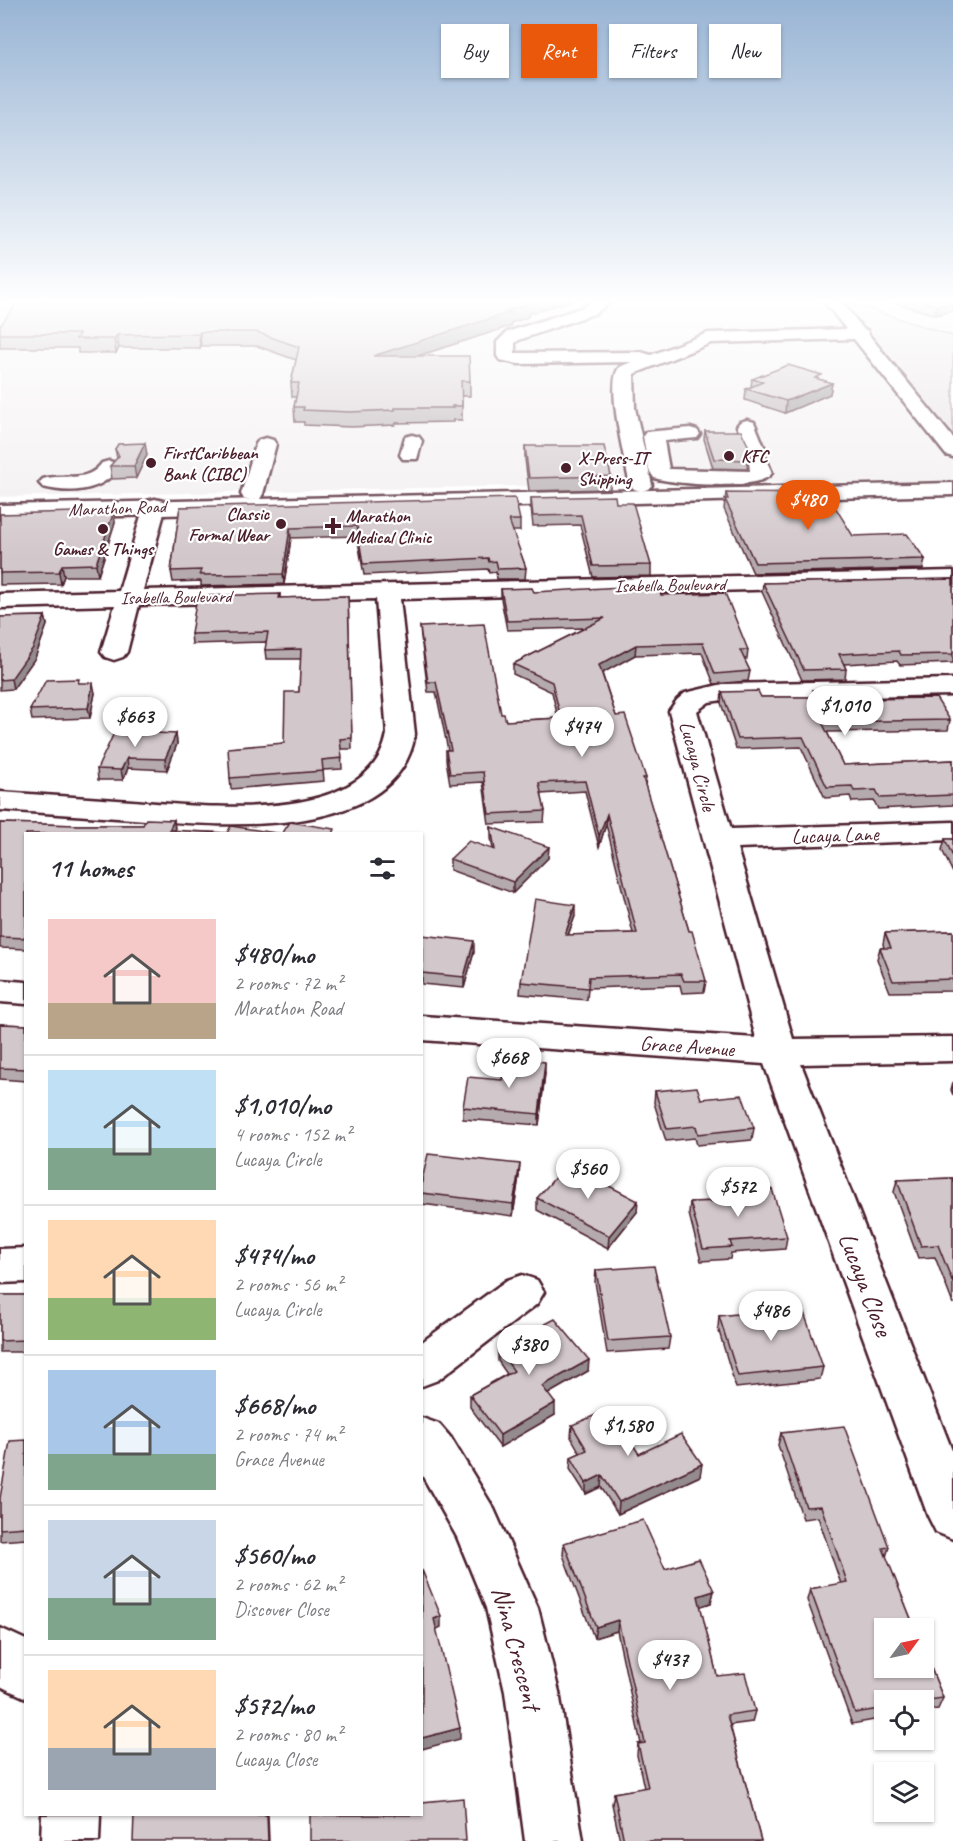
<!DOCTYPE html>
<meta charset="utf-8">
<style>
:root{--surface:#fff;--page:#f7f7f7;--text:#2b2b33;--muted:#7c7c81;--line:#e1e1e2;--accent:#ea580c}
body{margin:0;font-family:Caveat,sans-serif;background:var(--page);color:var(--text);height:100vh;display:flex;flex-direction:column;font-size:22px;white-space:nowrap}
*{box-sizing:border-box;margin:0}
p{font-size:20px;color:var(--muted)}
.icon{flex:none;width:33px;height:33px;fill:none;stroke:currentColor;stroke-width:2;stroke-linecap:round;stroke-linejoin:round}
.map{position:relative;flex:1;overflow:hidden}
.sheet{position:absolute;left:24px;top:832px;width:399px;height:984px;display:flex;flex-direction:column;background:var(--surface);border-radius:0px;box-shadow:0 2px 4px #0004}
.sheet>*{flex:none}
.top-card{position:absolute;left:441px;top:24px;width:422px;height:54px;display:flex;gap:12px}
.needle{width:39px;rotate:57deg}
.controls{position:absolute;left:874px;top:1618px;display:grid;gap:12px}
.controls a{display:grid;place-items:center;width:60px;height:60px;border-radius:0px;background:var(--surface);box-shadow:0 2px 4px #0004;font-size:30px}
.price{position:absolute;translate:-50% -51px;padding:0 14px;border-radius:21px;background:#fff;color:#222;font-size:20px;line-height:39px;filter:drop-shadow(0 2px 3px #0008)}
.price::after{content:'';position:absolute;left:50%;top:36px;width:18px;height:14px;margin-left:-9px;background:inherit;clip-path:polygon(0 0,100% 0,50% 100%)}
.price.active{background:var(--accent);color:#fff}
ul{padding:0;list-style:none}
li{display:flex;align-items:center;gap:18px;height:150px;padding:0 24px}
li+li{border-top:2px solid var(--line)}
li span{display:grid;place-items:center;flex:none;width:168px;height:120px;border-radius:0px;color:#555}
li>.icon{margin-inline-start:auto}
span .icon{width:72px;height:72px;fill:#fffc;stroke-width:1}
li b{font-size:26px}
h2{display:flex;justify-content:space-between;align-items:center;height:72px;padding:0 24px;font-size:26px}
.pill{padding:0 21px;border-radius:0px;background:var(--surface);box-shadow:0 2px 4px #0004;font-size:21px;line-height:54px}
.pill.active{background:var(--accent);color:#fff}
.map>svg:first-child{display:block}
</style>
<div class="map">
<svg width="953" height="1841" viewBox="0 0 953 1841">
<rect width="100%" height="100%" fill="#fff"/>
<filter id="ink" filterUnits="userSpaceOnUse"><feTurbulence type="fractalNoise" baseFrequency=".0167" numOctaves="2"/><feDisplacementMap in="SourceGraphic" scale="12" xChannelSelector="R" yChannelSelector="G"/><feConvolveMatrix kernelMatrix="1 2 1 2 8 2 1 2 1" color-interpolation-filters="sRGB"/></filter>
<g filter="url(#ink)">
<path fill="#f2eeef" d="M0,300H953V481L610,484L0,497Z"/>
<path fill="#e5dee0" stroke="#987e86" stroke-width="1.5" d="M841,300L953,336V437Z"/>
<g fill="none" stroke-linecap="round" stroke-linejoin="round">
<g stroke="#4a1f2b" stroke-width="5">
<g id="minor">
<path d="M593,300H612L596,313L519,340L515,343V353L641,352L651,355L708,333L846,329L823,300H840L864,330H867L869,335L953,438V457L946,455L854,339L711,343L634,374L635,408L652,485L648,489L641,491L634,489L630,485C626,465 605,383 619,368C622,365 628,364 631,362L518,364L500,360L497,356V342L507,332L584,307Z"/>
<path d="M747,420L754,422L765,449L762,453H748L737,426L740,422Z"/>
<path d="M690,428L697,430L700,434L697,438L664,441L669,469L750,471L749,462L752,458L759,456L766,458L772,473C760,492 675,484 654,478L649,470L643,436L646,432Z"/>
<path d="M412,435L419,437L422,441L417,459H403L400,455L405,437Z"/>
<path d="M266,438L273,440L276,444L263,494L260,499L252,500L244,499L241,494L256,444L259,440Z"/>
<path d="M109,461L116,463L119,467C103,492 70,494 43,487L39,483L43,479C64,473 87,484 102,463Z"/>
<path d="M155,499L163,501L166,506L143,590L953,571V585L400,599L415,734C397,845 211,825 132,819C88,816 44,813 0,810V792C44,795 88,798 132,801C201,806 370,828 387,734L376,599L139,605L127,652L123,657L114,660L105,657L101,652L115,605L0,608V594L119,591L144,506L147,501Z"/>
<path d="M953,679V695L723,700L709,702L697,711L731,829L953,822V840L737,848L793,1039L953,1037V1061L801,1064L953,1453V1539L936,1532L928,1516L764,1064L422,1040V1016L756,1038L669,711L677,700L685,693L723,684Z"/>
<path d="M0,980L26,982V1004L0,1002Z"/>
<path d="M26,1248V1282L0,1283V1249Z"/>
<path d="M522,1275L537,1280L544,1292L537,1304L438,1380L422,1386V1342L507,1280Z"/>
<path d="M422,1418L439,1424L451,1438L494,1509L538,1608L559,1692L583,1841H525L505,1692L486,1608L457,1537L422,1475Z"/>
<path d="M0,1628L26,1640V1698L0,1686Z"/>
<path d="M42,1815H100L99,1841H41Z"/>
</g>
</g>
<g stroke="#4a1f2b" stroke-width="5">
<path id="major" d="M953,483V495L0,519V505Z"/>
</g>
<use href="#minor" fill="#fff" fill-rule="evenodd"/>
<use href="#major" fill="#fff" fill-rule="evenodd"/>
</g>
<g fill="#b5abaf" stroke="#4a1f2b" stroke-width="1.5">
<path d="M19,300H572L528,314V317L511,323V326L418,356L470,381V396H462V420H453V422L396,423L395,425L351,427L304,425V422H295L294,407L296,397H292L291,383L296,360L257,346H201L200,348H119L116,353H78V348H0V334Z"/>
<path d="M893,300H953V311L935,315L893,302Z"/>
<path d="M752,379L822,380L832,383L830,394L785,413L745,400L746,389L751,387Z"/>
<path d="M705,431L748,460L747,469L713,468L704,439Z"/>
<path d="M525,446L611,476L610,489L529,491L525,459Z"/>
<path d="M115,449L147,455L136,478L112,479L110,466L117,458Z"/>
<path d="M726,493L853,536L925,559L923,569L753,573L724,509Z"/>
<path d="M531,498L616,503L651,565V576L593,577L580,525L533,526L531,508Z"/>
<path d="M180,507L520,520V531H512L526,568L525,579H497L496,572L489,573L488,569L364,575L357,536L291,538L284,584L201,586V581L173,582L171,571Z"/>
<path d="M0,514L115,522L98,576H64L61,584L0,585Z"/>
<path d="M953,579V663L900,665L897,661L844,664L846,669L845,679L802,680L762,592L763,583Z"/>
<path d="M501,589L534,592L661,595L748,650L747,659H744L750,671L748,681L714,684L702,653L635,655L602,673L616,716L646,778L645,786L689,931L706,981L704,992L682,993L680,985L588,988L587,1000L520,994L521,982L575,916L568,935L633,933L606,824L599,847L585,791L541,794L545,811L544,822L489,824L483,782L450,784L446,760V750H448L436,692H428L421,637L420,627L501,714L506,721L558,718L552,692L513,674V664L585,628L507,630L501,599Z"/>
<path d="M280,594V598L348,596L352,749H341L342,769L323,770L324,781L231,789L230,778L284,743L299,692L301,659H266L265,650L267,642L192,644L191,634Z"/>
<path d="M45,616L47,625L35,658L13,689L0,690V617Z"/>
<path d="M79,683L95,693L90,718L32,720L30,710Z"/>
<path d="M813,690L862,699L950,720L948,730L827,732L843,765L953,760V805L878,809L874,801L852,802L850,796L825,798L801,747L736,749L721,703L722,692L761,697H812Z"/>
<path d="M176,734L177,744L167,770L128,768L123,780H98L97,769Z"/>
<path d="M174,820L175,831L227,833L336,834H26V949L0,948V823L78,825H143Z"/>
<path d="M491,827L548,858L513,893L450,870V859L493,850L491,838Z"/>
<path d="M945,839H953V873L942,850Z"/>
<path d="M953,931V991L890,992L877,959L880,948H884L883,944L885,933Z"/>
<path d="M422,935L474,952L464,988L422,984Z"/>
<path d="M0,1024L26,1025V1081L0,1079Z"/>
<path d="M545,1073L539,1125L463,1119V1107L502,1080Z"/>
<path d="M953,1082V1095L951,1090Z"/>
<path d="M655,1091L701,1099L754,1128L752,1140L697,1145L695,1138L666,1141L654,1103Z"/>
<path d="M519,1176L513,1216L422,1204V1180Z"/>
<path d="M953,1178V1304L935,1257L918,1258L894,1192L897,1180Z"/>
<path d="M719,1193L787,1237L785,1249L731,1253L730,1259L701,1261L689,1214L690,1202L718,1201Z"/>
<path d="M537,1198L637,1212L608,1248L537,1210Z"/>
<path d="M596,1270L670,1337L668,1349L607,1353L595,1282Z"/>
<rect x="0" y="1295" width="26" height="57"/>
<path d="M719,1316L823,1367L820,1379L736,1388L718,1328Z"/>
<path d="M498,1349L588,1371L548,1394L555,1415L500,1447L470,1407V1395L507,1374L498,1361Z"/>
<path d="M572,1425L639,1454L700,1476L618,1514L601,1487L586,1494L570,1469L571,1457L580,1453L571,1437Z"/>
<path d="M781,1433L889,1547L886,1557L943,1698L938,1709L924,1711V1701H885V1718L852,1724L807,1600L810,1589L841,1584L818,1517L803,1519L778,1445Z"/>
<path d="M26,1440V1539L0,1541V1498Z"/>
<path d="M564,1543L665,1569L714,1591L711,1603L700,1606L717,1676L755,1711L752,1722L730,1725L761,1841H620L612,1804L614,1793L644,1788L637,1755L638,1744H641L617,1631L594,1638L563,1555Z"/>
</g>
<g fill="#938b8e" stroke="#4a1f2b" stroke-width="1.5">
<path d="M531,300H572L528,314V317L511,323V326L374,370L373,356L506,311L524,302Z"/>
<path d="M953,302V311L935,315L937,306Z"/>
<path d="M200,332L201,346L200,348L199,334Z"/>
<path d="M117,335L119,348L116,353L114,339Z"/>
<path d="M832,383L830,394L785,413L786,401Z"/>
<path d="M145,443L147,455L136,478L134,466Z"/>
<path d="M114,511L115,522L98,576L96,564Z"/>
<path d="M290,528L291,538L284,584L283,574Z"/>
<path d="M62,565L64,576L61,584L59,572Z"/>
<path d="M45,616L47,625L35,658L13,689L11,679Z"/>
<path d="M636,645L635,655L599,675V665Z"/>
<path d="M93,683L95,693L90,718L88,708Z"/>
<path d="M176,734L177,744L167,770L165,759Z"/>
<path d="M127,758L128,768L123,780L121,770Z"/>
<path d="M607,814L606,824L599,847V836Z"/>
<path d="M174,820L175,831L169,830Z"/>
<path d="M549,847L548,858L513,893V882Z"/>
<path d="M575,905V916L564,946L565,935Z"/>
<path d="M474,941V952L464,988V977Z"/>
<path d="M545,1062V1073L539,1125V1114Z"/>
<path d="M520,1164L519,1176L513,1216V1204Z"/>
<path d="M638,1201L637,1212L608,1248L609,1236Z"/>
<path d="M589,1360L588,1371L541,1398L542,1386Z"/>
<path d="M555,1403V1415L500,1447V1435Z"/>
<path d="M702,1464L700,1476L618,1514L619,1502Z"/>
<path d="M602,1475L601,1487L586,1494V1483Z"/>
<path d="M714,1591L711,1603L696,1608L698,1596Z"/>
<path d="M441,1616V1627L435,1630L434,1619Z"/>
<path d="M618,1620L617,1631L594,1638L596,1627Z"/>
<path d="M460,1728V1739L422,1749V1738Z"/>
<path d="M267,1815H268L269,1841H268Z"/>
</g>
<g fill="#d2c7cb" stroke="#4a1f2b" stroke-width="1.5">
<path d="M19,300H531L524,302L528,304L506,311L511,312L373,356H469L470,381H461L462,406H452L453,408H395V410L350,412L303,410L304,407H294L299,383H291L299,347L256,332H200L199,334L117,335L114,339H76L79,334H0V326Z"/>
<path d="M920,300H953V302L937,306Z"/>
<path d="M788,365L822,375L815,378L832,383L786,401L746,389L763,382L752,379Z"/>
<path d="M705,431H741L749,447L748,460L714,459Z"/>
<path d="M145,443L134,466H110L119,456L115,449L118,444Z"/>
<path d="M525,446H604L611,476L529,478Z"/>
<path d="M726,493L827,494L853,536L907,534L925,559L755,563L725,499H728Z"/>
<path d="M615,496L616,503H633L651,565L593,566L581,515L533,516L531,498Z"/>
<path d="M515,498L520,520H509L526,568L498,569L496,561L489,562L488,558L363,564L357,526L290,528L283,574L200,575L201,570L171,571L180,507Z"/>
<path d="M114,511L96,564L62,565L59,572L0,573V514Z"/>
<path d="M953,579V654L901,655L899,651L839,654L846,669L804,670L763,583Z"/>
<path d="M657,585L661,595L725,593L748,650H740L750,671L715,674L703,643L636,645L599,665L616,716L625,715L646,778H643L689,931H692L706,981H684L681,974L589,977L588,988L521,982L535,899L575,905L565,935L637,933L607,814L599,836L585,781L539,783L545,811L489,814L483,772L450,774L446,750H451L436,682H428L420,627L484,624L501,714H504L506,721L561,718L552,682L513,664L605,618L507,621L501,589L532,588L534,592Z"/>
<path d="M280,594L279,598L348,596L352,738L340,739L342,758L322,760L323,771L230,778L228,748L284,743L285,692H299L301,649L265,650L268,632L191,634L197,596Z"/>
<path d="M45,616L33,648L11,679L0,680V617Z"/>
<path d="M79,679L78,683H93L88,708L30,710L46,680Z"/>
<path d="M857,689L862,699L936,698L950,720L822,722L843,765L953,760V795L880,798L876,790L854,791L852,786L827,787L803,737L738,739L722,692L758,691L761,697H816L813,690Z"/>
<path d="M115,731L176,734L165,759L127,758L121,770L97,769Z"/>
<path d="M146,819L174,820L169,830L227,833L231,826L282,834L290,822L335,829L333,834H26V938L0,937V823L78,825H143Z"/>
<path d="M491,827L549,847L513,882L450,859L469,841L495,850Z"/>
<path d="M945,839H953V857Z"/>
<path d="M953,931V979L893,981L880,948H891L885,933Z"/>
<path d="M422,935L474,941L464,977L422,973Z"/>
<path d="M0,1024L26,1025V1069L0,1068Z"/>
<path d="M505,1058L545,1062L539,1114L463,1107L468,1077L502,1080Z"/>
<path d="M697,1087L701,1099L742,1095L754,1128L698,1134L696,1126L667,1129L655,1091Z"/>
<path d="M428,1154L520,1164L513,1204L422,1193V1180Z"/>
<path d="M567,1164L638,1201L609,1236L537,1198Z"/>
<path d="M953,1178V1283L938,1245L921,1246L897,1180Z"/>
<path d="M772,1189L787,1237L730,1241L732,1247L703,1249L690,1202L721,1201L719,1193Z"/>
<path d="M654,1266L670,1337L608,1341L596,1270Z"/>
<path d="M0,1295H26V1340L0,1341Z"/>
<path d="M802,1307L823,1367L738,1376L719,1316Z"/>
<path d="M555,1319L589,1360L542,1386L555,1403L500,1435L470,1395L514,1371L498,1349Z"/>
<path d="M610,1409L639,1454L681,1434L702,1464L619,1502L602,1475L586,1483L571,1457L587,1450L572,1425Z"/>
<path d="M844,1426L889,1547L883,1548L915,1629H885V1668H924V1651L943,1698L923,1701H885V1708L855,1713L810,1589L847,1582L821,1506L806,1507L781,1433Z"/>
<path d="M26,1440V1527L0,1529V1498L10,1441Z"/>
<path d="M643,1520L665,1569L699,1559L714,1591L698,1596L717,1676L745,1673L755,1711L727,1715L761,1841H624L614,1793L648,1787L638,1744L645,1743L618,1620L596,1627L564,1543Z"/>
<path d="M422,1570L441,1616L434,1619L460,1728L422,1738Z"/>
<path d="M463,1798L466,1841H310V1815H422V1802Z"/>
<path d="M134,1815H267L268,1841H133Z"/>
</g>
</g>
<linearGradient id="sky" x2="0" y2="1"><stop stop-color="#98b4d4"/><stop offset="0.54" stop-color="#fff"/><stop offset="1" stop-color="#fff" stop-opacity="0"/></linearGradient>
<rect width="953" height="558" fill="url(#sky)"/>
<g fill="#4a1f2b" stroke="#fff" stroke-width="2">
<circle cx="729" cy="456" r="6"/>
<circle cx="151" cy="463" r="6"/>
<circle cx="566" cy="468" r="6"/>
<circle cx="281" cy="524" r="6"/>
<path d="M330 517h6v6h6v6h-6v6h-6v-6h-6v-6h6z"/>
<circle cx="103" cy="529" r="6"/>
</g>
<g text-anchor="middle" stroke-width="4.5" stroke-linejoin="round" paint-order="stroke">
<g font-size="18" font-weight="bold" fill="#4a1f2b" stroke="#fff" text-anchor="start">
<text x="163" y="459">FirstCaribbean<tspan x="163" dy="21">Bank (CIBC)</tspan></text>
<text x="741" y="462">KFC</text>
<text x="578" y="464">X-Press-IT<tspan x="578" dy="21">Shipping</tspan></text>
<text x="269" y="520" text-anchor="end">Classic<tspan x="269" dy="21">Formal Wear</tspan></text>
<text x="346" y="522">Marathon<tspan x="346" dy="21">Medical Clinic</tspan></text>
<text x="103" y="555" text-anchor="middle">Games &amp; Things</text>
</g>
<g font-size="18" fill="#4a1f2b" stroke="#fff">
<text transform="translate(117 508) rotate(-2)" y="6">Marathon Road</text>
<text transform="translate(670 585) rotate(-1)" y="6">Isabella Boulevard</text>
<text transform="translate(176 597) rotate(-1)" y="6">Isabella Boulevard</text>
</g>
<g font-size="21" fill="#4a1f2b" stroke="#fff">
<text transform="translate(698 766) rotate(75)" y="7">Lucaya Circle</text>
<text transform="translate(835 835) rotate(-2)" y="7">Lucaya Lane</text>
<text transform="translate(687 1046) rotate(4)" y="7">Grace Avenue</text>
</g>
<g font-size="26" fill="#4a1f2b" stroke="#fff">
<text transform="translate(866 1284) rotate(69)" y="9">Lucaya Close</text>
<text transform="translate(517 1648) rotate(75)" y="9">Nina Crescent</text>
</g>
</g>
</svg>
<div class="controls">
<a><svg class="needle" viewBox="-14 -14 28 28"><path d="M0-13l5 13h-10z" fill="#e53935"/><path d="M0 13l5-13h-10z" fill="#7c7c81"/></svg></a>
<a><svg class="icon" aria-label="locate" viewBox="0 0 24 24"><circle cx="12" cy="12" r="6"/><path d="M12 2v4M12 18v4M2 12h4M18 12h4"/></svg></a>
<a><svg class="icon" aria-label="layers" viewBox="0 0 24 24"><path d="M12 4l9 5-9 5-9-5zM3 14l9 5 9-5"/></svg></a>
</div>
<b class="price active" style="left:808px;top:531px">$480</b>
<b class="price" style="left:845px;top:737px">$1,010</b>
<b class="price" style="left:135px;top:748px">$663</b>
<b class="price" style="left:582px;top:758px">$474</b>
<b class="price" style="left:509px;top:1089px">$668</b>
<b class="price" style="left:588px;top:1200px">$560</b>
<b class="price" style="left:738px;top:1218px">$572</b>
<b class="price" style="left:771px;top:1342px">$486</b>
<b class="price" style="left:529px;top:1376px">$380</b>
<b class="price" style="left:628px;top:1457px">$1,580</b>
<b class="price" style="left:670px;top:1691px">$437</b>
<div class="top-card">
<a class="pill">Buy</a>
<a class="pill active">Rent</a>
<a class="pill">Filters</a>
<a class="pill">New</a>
</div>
<section class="sheet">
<h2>11 homes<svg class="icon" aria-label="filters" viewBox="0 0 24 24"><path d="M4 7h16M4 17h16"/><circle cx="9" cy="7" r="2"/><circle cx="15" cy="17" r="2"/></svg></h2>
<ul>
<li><span style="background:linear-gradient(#f6c9c9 70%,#b9a48a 0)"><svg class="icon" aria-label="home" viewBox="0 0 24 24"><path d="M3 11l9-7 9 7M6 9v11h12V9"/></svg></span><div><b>$480/mo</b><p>2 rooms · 72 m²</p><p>Marathon Road</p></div></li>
<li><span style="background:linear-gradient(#bfe0f5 65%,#7fa58c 0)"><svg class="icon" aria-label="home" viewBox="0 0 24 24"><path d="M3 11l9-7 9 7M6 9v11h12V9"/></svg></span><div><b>$1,010/mo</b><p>4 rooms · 152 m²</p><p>Lucaya Circle</p></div></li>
<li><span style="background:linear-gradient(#ffd9b3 65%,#8fb573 0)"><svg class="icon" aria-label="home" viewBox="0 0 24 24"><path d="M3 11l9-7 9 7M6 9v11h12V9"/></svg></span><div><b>$474/mo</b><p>2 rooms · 56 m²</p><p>Lucaya Circle</p></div></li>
<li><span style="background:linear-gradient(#a9c7e8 70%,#7fa58c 0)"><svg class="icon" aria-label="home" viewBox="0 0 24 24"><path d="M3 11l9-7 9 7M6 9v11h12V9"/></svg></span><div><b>$668/mo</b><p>2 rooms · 74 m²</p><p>Grace Avenue</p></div></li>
<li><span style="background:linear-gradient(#c9d6e8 65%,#7fa58c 0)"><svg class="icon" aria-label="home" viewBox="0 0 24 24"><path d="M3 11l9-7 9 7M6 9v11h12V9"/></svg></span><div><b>$560/mo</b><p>2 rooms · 62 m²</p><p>Discover Close</p></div></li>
<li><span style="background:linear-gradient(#ffd9b3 65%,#9aa5b1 0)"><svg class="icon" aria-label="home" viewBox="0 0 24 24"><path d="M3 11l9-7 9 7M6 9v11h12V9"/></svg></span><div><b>$572/mo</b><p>2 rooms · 80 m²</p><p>Lucaya Close</p></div></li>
</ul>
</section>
</div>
